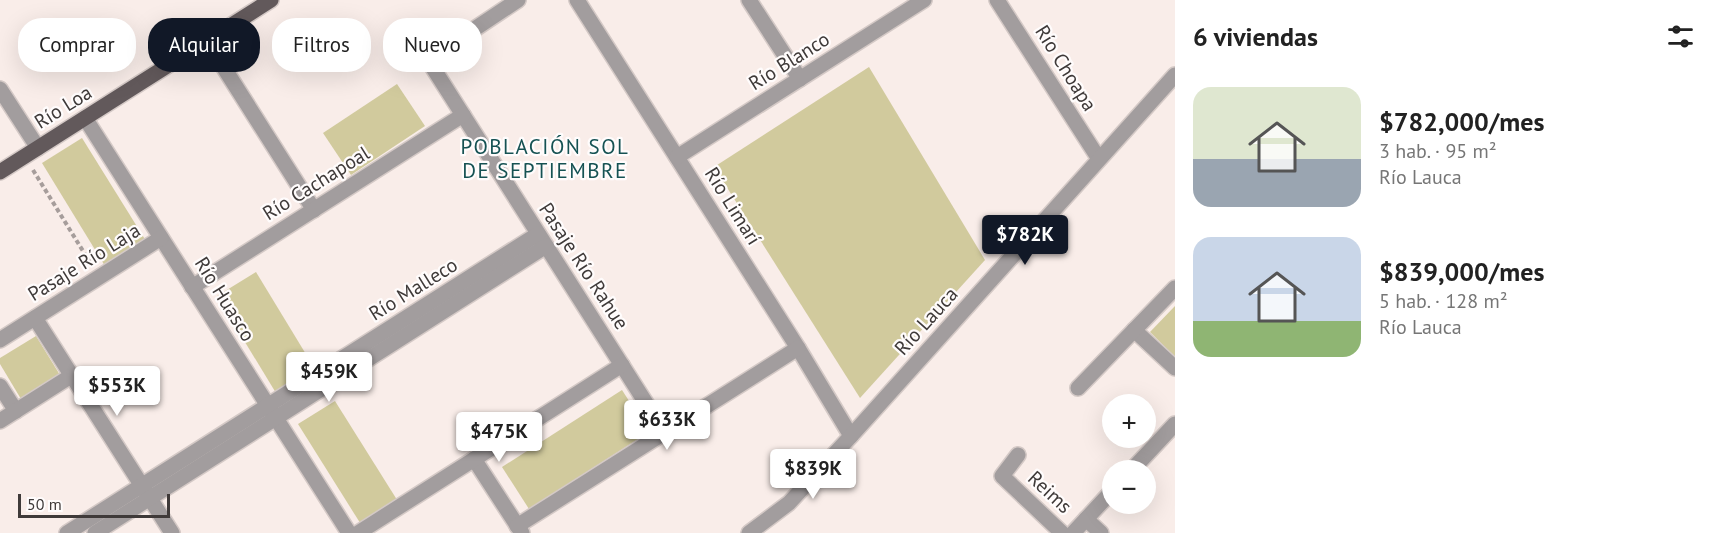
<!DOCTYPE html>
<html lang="es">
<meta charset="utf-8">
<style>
:root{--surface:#fff;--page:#f2f2f2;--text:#222;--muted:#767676;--accent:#111827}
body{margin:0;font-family:"PT Sans",sans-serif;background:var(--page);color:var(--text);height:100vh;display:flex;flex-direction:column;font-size:22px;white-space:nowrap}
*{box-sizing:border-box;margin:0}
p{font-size:20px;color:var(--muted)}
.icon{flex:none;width:33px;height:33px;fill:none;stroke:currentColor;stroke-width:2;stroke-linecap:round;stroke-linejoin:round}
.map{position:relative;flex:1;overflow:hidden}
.drawer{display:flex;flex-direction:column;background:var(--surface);width:540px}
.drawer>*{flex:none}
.top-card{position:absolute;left:18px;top:18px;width:570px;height:54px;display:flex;gap:12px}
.buttons{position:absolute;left:1102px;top:394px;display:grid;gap:12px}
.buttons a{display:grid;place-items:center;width:54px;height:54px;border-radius:50%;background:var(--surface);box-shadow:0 6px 24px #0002;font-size:30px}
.scale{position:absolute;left:18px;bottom:15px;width:152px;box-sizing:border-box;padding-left:6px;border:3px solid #3f3a39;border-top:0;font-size:16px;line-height:21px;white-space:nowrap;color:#3f3a39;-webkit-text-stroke:4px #fffcfc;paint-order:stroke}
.price{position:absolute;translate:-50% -51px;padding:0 14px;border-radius:6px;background:#fff;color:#222;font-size:20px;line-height:39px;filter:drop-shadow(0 2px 3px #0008)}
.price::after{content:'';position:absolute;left:50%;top:36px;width:18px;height:14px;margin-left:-9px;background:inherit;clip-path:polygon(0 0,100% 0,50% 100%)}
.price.current{background:var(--accent);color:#fff}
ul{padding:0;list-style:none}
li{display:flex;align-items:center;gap:18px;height:150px;padding:0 18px}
li span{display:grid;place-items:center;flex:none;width:168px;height:120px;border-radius:18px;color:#555}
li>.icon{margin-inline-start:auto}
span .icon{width:72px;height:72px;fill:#fffc;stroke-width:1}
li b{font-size:26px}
h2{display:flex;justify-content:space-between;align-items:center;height:72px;padding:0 18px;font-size:26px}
.pill{padding:0 21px;border-radius:24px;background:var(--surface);box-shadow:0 6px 24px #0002;font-size:21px;line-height:54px}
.pill.current{background:var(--accent);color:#fff}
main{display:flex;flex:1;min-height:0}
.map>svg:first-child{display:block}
</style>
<main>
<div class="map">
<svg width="1175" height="533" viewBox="0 0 1175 533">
<rect width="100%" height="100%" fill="#f9ede9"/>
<g fill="#d1ca9d">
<path d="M869,67L985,260L860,398L714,167Z"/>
<path d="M397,84L425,126L351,175L323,133Z"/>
<path d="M82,138L146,241L105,266L42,163Z"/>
<path d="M256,272L318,374L279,398L217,296Z"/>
<path d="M1175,306V357L1150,332Z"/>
<path d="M36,336L60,375L21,399L0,364V358Z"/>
<path d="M622,390L649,432L529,509L502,467Z"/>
<path d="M335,401L399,503L362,526L298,424Z"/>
</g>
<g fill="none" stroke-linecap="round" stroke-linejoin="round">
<g stroke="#d4c9c6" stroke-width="18">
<g id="minor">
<path d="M518,0L428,60L665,433"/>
<path d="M577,0L798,348L851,436"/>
<path d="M749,0L800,79"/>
<path d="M997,0L1099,159"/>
<path d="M207,41L314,210"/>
<path d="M0,89L38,148"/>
<path d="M85,118L349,533"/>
<path d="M677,157L924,0"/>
<path d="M192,287L463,115"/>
<path d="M35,318L172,533"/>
<path d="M1134,330L1175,368"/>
<path d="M0,340L161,238"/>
<path d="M0,386L16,411"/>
<path d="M1078,388L1175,288"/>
<path d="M0,421L71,376"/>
<path d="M1018,455L1002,476L1062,533"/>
<path d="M474,459L522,533"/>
<path d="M1131,471L1175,424"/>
<path d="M1086,519L1101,533"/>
<path d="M517,526L798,348"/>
<path d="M67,533L538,234"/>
<path d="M95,533L546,246"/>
<path d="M358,533L622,365"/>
<path d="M749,533L789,503L851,436L1175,75"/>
<path d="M1073,533L1113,490"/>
</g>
</g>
<g stroke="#d4c9c6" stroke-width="18">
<path id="major" d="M0,172L271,0"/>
</g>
<path stroke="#a69d9b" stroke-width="4" stroke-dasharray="4.5 3" stroke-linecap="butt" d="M33,170L91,264"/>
<use href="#minor" stroke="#a29d9e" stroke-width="15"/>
<use href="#major" stroke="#62595b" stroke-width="15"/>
</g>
<g text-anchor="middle" stroke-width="4.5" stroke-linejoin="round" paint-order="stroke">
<g font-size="20" fill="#3f3a39" stroke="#fffcfc">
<text transform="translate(789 61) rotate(-32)" y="7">Río Blanco</text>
<text transform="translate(1066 68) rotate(58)" y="7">Río Choapa</text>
<text transform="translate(63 107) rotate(-32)" y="7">Río Loa</text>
<text transform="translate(316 183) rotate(-32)" y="7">Río Cachapoal</text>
<text transform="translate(733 206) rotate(58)" y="7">Río Limarí</text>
<text transform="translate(84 262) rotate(-32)" y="7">Pasaje Río Laja</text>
<text transform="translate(584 266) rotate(57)" y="7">Pasaje Río Rahue</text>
<text transform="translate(413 289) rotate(-32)" y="7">Río Malleco</text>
<text transform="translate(225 299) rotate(58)" y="7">Río Huasco</text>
<text transform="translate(926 321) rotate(-48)" y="7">Río Lauca</text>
<text transform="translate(1050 492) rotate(43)" y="7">Reims</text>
</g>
<g font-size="21" letter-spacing="1.5" fill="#165253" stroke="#fffcfc">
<text x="545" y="154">POBLACIÓN SOL<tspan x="545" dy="24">DE SEPTIEMBRE</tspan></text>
</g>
</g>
</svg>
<div class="buttons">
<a>+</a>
<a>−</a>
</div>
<div class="scale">50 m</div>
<b class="price current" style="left:1025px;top:266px">$782K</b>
<b class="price" style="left:329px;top:403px">$459K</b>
<b class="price" style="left:117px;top:417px">$553K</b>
<b class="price" style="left:667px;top:451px">$633K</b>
<b class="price" style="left:499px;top:463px">$475K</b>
<b class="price" style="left:813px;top:500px">$839K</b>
<div class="top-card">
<a class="pill">Comprar</a>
<a class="pill current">Alquilar</a>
<a class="pill">Filtros</a>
<a class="pill">Nuevo</a>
</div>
</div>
<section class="drawer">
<h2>6 viviendas<svg class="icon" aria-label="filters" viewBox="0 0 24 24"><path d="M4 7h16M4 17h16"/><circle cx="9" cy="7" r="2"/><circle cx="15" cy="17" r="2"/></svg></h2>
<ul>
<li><span style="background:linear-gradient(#dfe7d0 60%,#9aa5b1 0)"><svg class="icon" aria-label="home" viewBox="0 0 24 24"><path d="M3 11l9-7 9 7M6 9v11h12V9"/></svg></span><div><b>$782,000/mes</b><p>3 hab. · 95 m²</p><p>Río Lauca</p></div></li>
<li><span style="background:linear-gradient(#c9d6e8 70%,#8fb573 0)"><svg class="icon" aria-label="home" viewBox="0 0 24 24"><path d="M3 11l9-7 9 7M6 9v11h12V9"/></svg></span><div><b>$839,000/mes</b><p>5 hab. · 128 m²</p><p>Río Lauca</p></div></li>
</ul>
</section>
</main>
